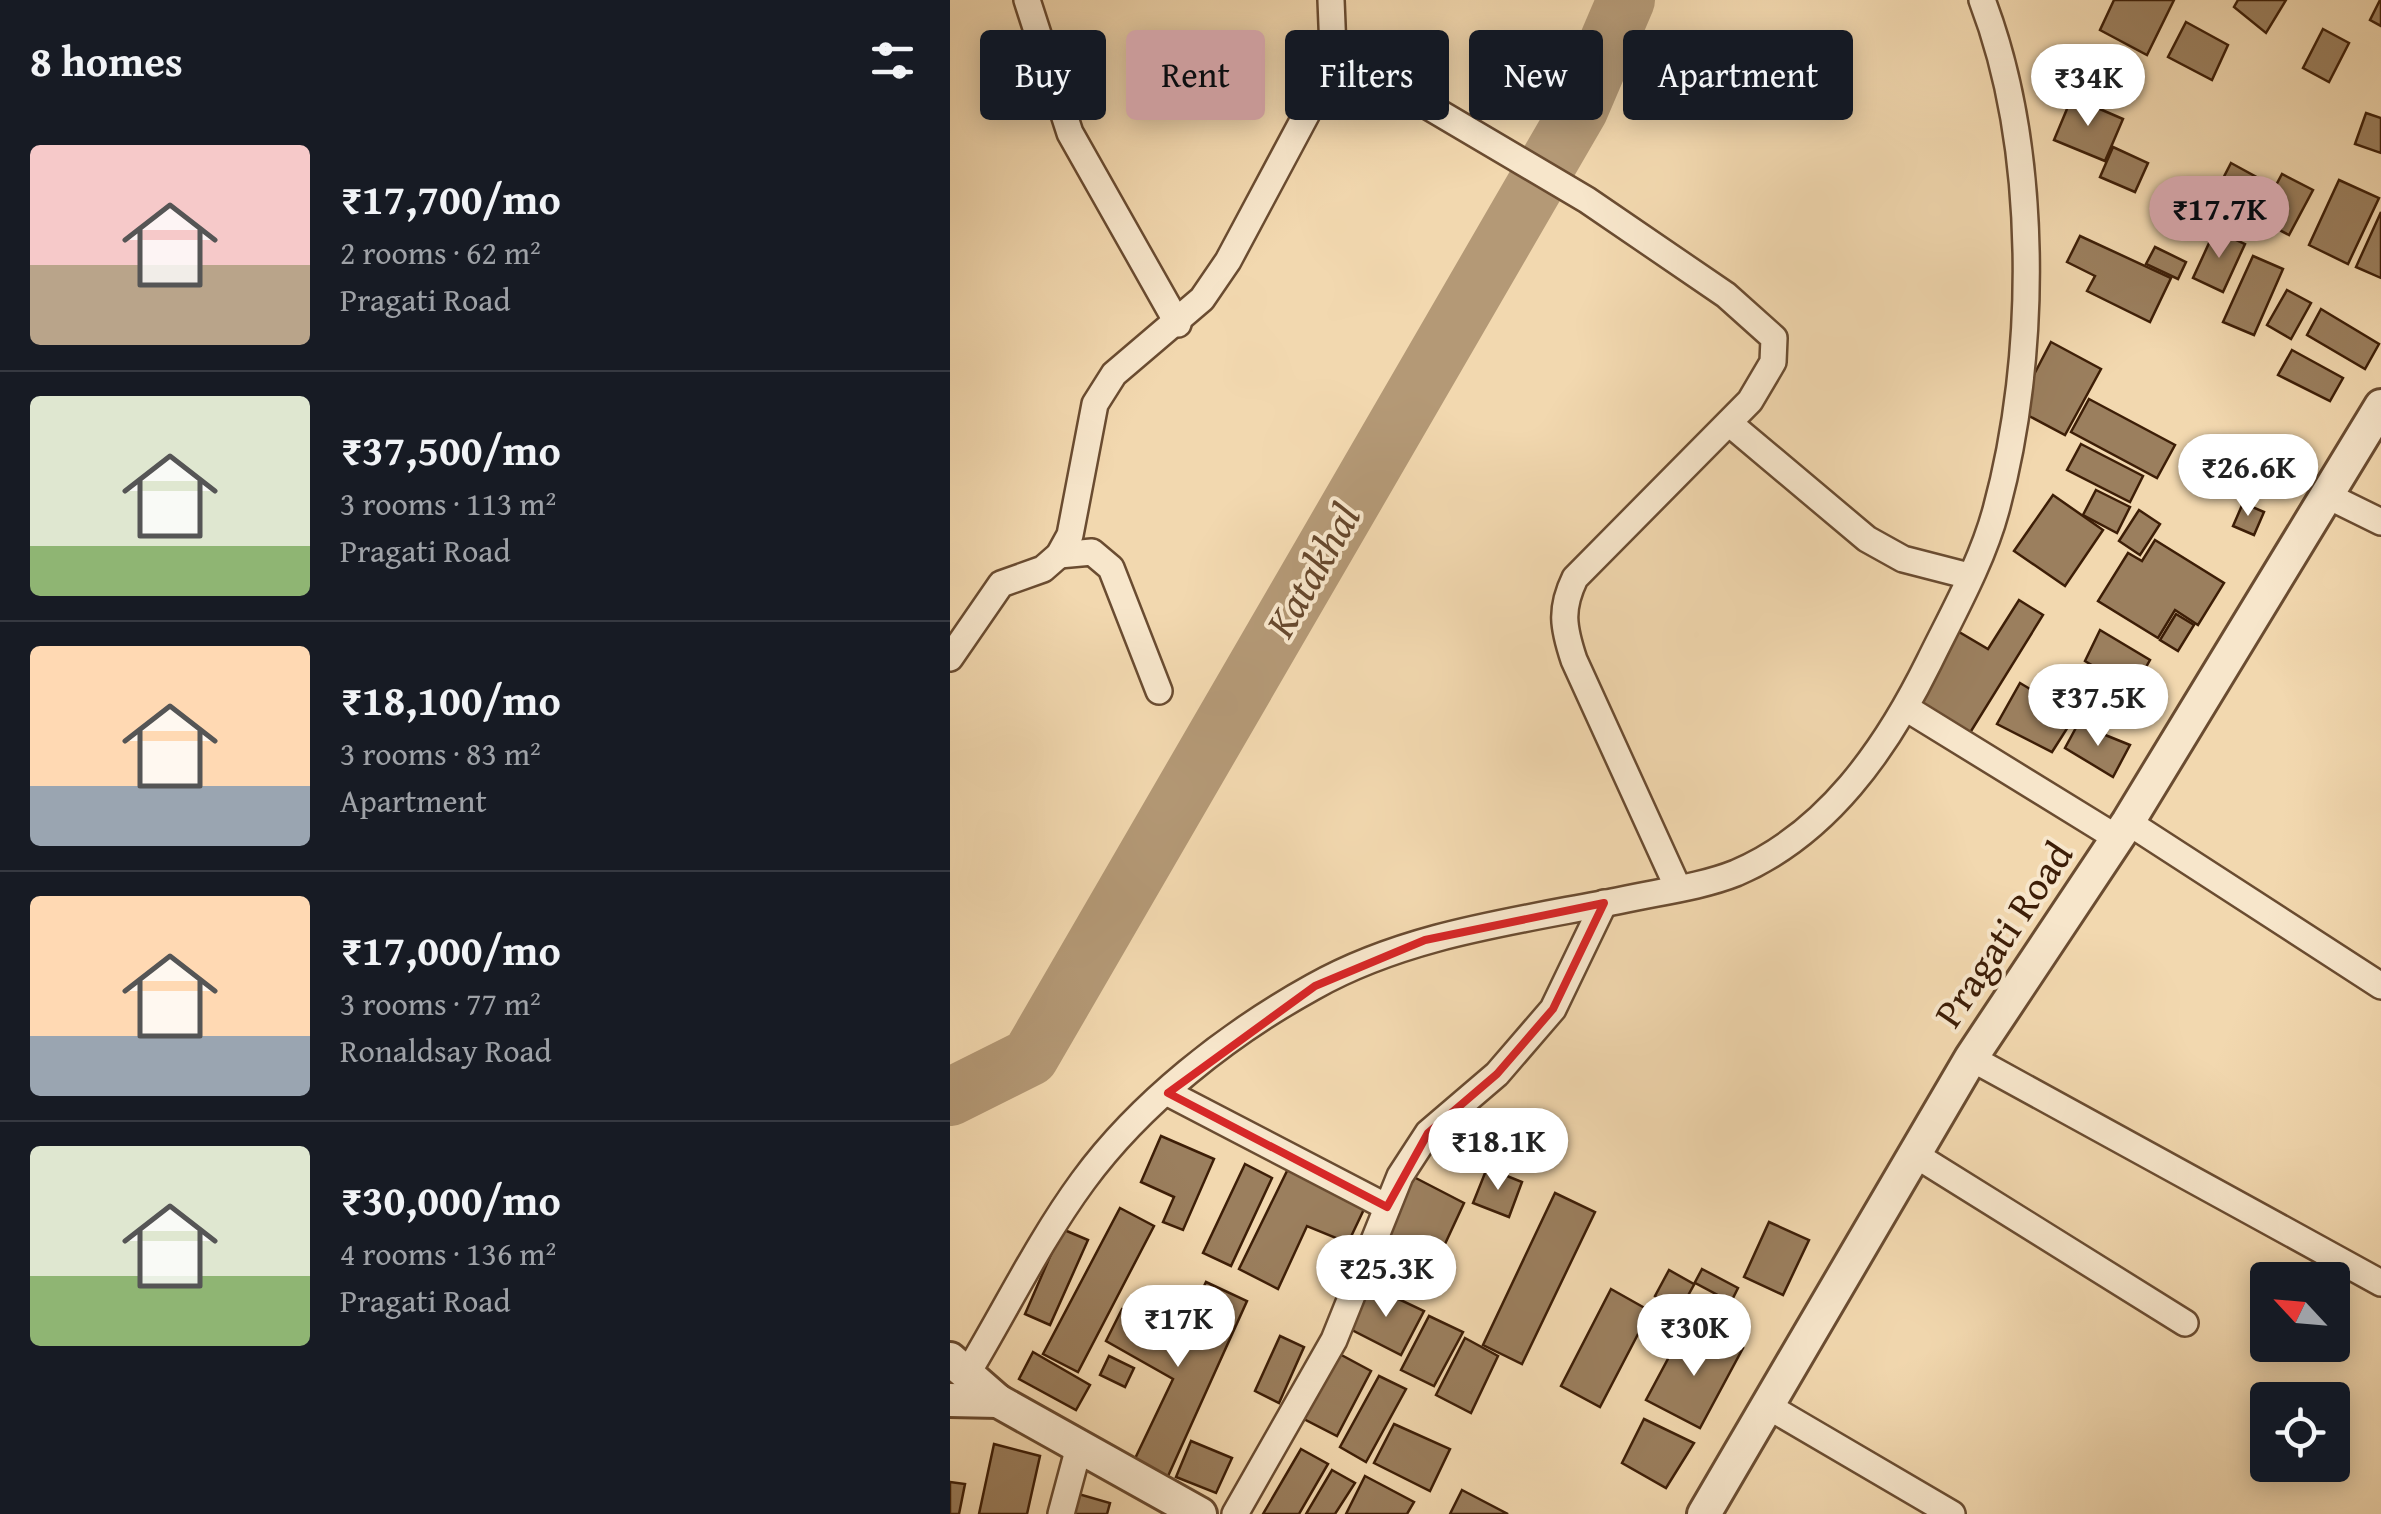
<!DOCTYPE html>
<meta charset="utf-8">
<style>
:root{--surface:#171b24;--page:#242831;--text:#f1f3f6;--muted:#9ea1a6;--line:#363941;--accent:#c59692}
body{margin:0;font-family:"Gentium Book Plus",serif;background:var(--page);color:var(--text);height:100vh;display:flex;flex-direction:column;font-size:38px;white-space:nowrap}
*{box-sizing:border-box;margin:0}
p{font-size:32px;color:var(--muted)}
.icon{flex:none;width:55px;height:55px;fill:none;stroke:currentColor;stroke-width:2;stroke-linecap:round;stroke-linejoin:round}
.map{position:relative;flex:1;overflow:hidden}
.details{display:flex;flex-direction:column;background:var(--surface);width:950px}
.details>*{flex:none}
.guide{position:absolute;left:30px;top:30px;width:950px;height:90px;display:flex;gap:20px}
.needle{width:65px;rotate:296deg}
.fabs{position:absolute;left:1300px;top:1262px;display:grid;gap:20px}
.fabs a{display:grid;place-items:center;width:100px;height:100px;border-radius:10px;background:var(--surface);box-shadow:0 5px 25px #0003;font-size:50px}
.price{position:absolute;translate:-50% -85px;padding:0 22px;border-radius:35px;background:#fff;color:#222;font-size:32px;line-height:65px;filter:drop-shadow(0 2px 5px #0008)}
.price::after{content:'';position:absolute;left:50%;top:60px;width:30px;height:22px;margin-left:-15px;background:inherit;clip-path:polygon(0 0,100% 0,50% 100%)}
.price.selected{background:var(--accent);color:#111}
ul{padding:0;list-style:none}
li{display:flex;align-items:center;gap:30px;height:250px;padding:0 30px}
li+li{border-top:2px solid var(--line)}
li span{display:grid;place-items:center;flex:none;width:280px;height:200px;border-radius:10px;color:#555}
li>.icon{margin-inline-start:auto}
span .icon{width:120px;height:120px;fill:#fffc;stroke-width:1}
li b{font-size:42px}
h2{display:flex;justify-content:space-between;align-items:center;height:120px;padding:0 30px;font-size:42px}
.pill{padding:0 35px;border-radius:10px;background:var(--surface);box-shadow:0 5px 25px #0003;font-size:35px;line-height:90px}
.pill.selected{background:var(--accent);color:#111}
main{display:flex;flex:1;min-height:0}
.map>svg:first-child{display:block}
</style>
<main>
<section class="details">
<h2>8 homes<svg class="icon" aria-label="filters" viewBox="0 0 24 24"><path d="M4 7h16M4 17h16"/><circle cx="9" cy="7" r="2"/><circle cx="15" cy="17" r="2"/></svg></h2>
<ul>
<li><span style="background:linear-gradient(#f6c9c9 60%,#b9a48a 0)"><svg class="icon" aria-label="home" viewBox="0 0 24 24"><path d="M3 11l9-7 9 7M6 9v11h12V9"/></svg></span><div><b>₹17,700/mo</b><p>2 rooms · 62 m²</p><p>Pragati Road</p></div></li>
<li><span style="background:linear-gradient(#dfe7d0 75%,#8fb573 0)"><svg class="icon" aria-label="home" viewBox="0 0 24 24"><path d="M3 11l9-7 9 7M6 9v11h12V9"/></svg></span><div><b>₹37,500/mo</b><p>3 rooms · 113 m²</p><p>Pragati Road</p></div></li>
<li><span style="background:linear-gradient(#ffd9b3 70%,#9aa5b1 0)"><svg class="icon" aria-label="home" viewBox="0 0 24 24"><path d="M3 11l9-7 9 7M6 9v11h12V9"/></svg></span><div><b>₹18,100/mo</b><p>3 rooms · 83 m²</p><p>Apartment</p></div></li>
<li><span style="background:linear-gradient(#ffd9b3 70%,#9aa5b1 0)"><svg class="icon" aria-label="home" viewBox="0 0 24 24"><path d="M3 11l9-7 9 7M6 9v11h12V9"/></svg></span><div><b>₹17,000/mo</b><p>3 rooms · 77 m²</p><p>Ronaldsay Road</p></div></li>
<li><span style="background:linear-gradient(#dfe7d0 65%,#8fb573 0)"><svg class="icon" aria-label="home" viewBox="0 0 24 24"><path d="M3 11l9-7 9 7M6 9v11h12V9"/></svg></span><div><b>₹30,000/mo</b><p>4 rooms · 136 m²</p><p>Pragati Road</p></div></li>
</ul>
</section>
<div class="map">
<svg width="1431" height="1514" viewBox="0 0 1431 1514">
<rect width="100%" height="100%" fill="#f2d8af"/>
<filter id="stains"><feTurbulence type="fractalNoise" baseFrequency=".002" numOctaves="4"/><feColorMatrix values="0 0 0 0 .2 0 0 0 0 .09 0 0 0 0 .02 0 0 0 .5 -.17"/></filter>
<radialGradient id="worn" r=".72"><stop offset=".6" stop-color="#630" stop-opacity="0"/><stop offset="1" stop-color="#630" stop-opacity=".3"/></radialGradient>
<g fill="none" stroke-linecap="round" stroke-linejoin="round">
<path stroke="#b49976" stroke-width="58" d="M0,1097L80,1057L629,110L676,0"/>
</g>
<g fill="#9b7f5e" stroke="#3d1e07" stroke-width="2.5">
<path d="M1164,0H1224L1197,55L1150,30Z"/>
<path d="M1288,0H1336L1316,33L1284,7Z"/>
<path d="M1430,0H1431V26L1420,20Z"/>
<path d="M1236,22L1278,45L1262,80L1218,57Z"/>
<path d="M1373,29L1399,43L1379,82L1353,68Z"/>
<path d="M1122,97L1173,119L1155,161L1104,140Z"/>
<path d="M1416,113L1431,118V153L1405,144Z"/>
<path d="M1163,147L1198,163L1185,192L1150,177Z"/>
<path d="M1281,163L1325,187L1332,174L1363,190L1339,235L1264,196Z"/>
<path d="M1389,180L1429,198L1398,264L1359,245Z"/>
<path d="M1431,212V278L1406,267Z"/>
<path d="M1265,230L1295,244L1273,292L1243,278Z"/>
<path d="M1130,236L1221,278L1200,322L1137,291L1145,276L1117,262Z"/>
<path d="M1205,247L1236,262L1228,279L1196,264Z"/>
<path d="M1303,256L1333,269L1304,335L1273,322Z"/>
<path d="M1337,290L1361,303L1341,339L1317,325Z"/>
<path d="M1371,309L1429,344L1415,369L1357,335Z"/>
<path d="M1101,342L1151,369L1115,435L1066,409Z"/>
<path d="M1342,350L1393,378L1380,401L1328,375Z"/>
<path d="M1139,399L1225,445L1207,478L1121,432Z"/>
<path d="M1131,444L1193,476L1180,502L1117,470Z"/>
<path d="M1146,490L1180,507L1167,533L1133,515Z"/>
<path d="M1103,495L1153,530L1115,586L1064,551Z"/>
<path d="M1293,503L1314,512L1304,535L1283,526Z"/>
<path d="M1189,510L1210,524L1190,555L1169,541Z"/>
<path d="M1205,540L1274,583L1248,625L1225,610L1208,638L1148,601L1178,553L1192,561Z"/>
<path d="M1069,600L1093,615L1018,736L966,703L1009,632L1038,649Z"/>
<path d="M1226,614L1244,625L1228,651L1210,640Z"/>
<path d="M1150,630L1200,660L1183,690L1135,661Z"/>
<path d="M1070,683L1125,716L1102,752L1047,724Z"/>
<path d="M1128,724L1180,745L1163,777L1115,748Z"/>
<path d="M211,1136L264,1159L233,1230L213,1222L224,1197L191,1182Z"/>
<path d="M295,1164L322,1178L281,1266L253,1253Z"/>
<path d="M537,1168L572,1182L559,1217L523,1203Z"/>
<path d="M338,1169L416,1205L398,1243L357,1226L328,1289L289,1269Z"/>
<path d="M458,1174L514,1203L488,1259L434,1233Z"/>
<path d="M605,1193L645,1212L572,1364L533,1345Z"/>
<path d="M170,1208L204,1226L128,1372L93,1354Z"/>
<path d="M819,1222L859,1240L833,1295L794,1277Z"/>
<path d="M112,1229L138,1240L100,1325L75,1314Z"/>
<path d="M752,1269L788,1288L781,1302L745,1283L730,1310L705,1296L719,1270L744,1284Z"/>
<path d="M256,1282L297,1301L214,1485L181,1467L223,1379L156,1341L172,1309L231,1335Z"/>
<path d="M419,1285L474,1311L451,1355L398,1328Z"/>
<path d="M661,1289L700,1311L650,1407L611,1386Z"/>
<path d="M479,1316L513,1332L484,1386L451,1370Z"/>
<path d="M766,1333L793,1348L750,1428L696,1400L727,1342L754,1355Z"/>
<path d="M330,1336L354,1347L329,1403L305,1391Z"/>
<path d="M515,1338L548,1356L521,1413L486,1395Z"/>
<path d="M384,1351L421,1371L387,1436L348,1416Z"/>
<path d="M83,1352L140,1385L126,1410L69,1379Z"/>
<path d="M159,1356L184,1368L175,1387L150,1375Z"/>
<path d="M429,1376L456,1389L416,1462L390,1447Z"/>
<path d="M694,1419L744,1443L716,1488L672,1463Z"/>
<path d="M444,1424L500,1449L480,1491L424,1463Z"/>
<path d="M241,1441L282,1458L266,1493L226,1477Z"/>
<path d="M44,1444L90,1456L77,1514H29Z"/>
<path d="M351,1449L378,1464L349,1514H313Z"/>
<path d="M382,1470L405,1483L385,1514H356Z"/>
<path d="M415,1476L464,1502L457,1514H396Z"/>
<path d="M0,1482L15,1484L9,1514H0Z"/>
<path d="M512,1490L558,1514H500Z"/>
<path d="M118,1491L160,1503L157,1514H112Z"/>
</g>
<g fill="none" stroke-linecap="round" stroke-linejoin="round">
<g stroke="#6a4c31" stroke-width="30">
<g id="minor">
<path d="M77,0L120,133L228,324"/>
<path d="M383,50L637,200L776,295L824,338L823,362L800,401L625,578C610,609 613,627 624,660L728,888"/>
<path d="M779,423L917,539L953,559L1019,576"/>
<path d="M1374,494L1431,522"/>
<path d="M109,555L142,552L161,568L209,691"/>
<path d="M0,658L51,584L93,569L109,555L120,535L145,404L164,374L252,299L278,261L371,87L383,50L381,0"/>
<path d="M956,708L1167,838"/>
<path d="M1178,822L1431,986"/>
<path d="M1021,1058L1431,1283"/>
<path d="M218,1093L437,1207"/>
<path d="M964,1154L1235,1323"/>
<path d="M17,1374C55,1311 89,1241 133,1181C190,1103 278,1034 363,987C457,934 567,921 672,900C708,892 751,887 786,873C877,834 936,749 979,662C1003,613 1032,562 1046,510C1088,356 1089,149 1032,0"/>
<path d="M816,1405L1002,1514"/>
<path d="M111,1514L129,1447"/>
<path d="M285,1514L384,1340L450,1176L478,1133L547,1074L603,1009L654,903"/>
</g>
</g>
<g stroke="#6a4c31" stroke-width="38">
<g id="tertiary">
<path d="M0,1359L48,1401L250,1514"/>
<path d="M0,1400L48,1401"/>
<path d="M754,1514L1021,1058L1178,822L1431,406"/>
</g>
</g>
<use href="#minor" stroke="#f7e6cb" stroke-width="25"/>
<use href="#tertiary" stroke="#f7e6cb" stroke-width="32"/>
</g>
<path fill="none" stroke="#d62828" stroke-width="8" stroke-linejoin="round" d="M654,903L603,1009L547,1074L478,1133L437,1207L218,1093L365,986L475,940Z"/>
<g text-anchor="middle" stroke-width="8" stroke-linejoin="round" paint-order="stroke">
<g font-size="40" fill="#3d1e07" stroke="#f7e6cb">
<text transform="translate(1053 934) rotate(-56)" y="14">Pragati Road</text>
</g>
<g font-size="42" font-style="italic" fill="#67492e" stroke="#f7e6cb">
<text transform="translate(362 570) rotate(-60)" y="15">Katakhal</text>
</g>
</g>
<rect width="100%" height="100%" filter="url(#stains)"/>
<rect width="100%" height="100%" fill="url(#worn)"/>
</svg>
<div class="fabs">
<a><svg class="needle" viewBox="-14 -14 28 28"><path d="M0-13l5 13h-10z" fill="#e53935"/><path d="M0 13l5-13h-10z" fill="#9ea1a6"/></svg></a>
<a><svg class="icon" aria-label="locate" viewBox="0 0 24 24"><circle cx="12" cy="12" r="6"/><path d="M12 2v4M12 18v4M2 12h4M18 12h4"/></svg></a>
</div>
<b class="price" style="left:1138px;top:129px">₹34K</b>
<b class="price selected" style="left:1269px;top:261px">₹17.7K</b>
<b class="price" style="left:1298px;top:519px">₹26.6K</b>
<b class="price" style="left:1148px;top:749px">₹37.5K</b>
<b class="price" style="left:548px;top:1193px">₹18.1K</b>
<b class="price" style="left:436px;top:1320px">₹25.3K</b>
<b class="price" style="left:228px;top:1370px">₹17K</b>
<b class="price" style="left:744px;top:1379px">₹30K</b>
<div class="guide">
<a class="pill">Buy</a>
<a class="pill selected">Rent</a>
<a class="pill">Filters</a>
<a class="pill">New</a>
<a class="pill">Apartment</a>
</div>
</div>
</main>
